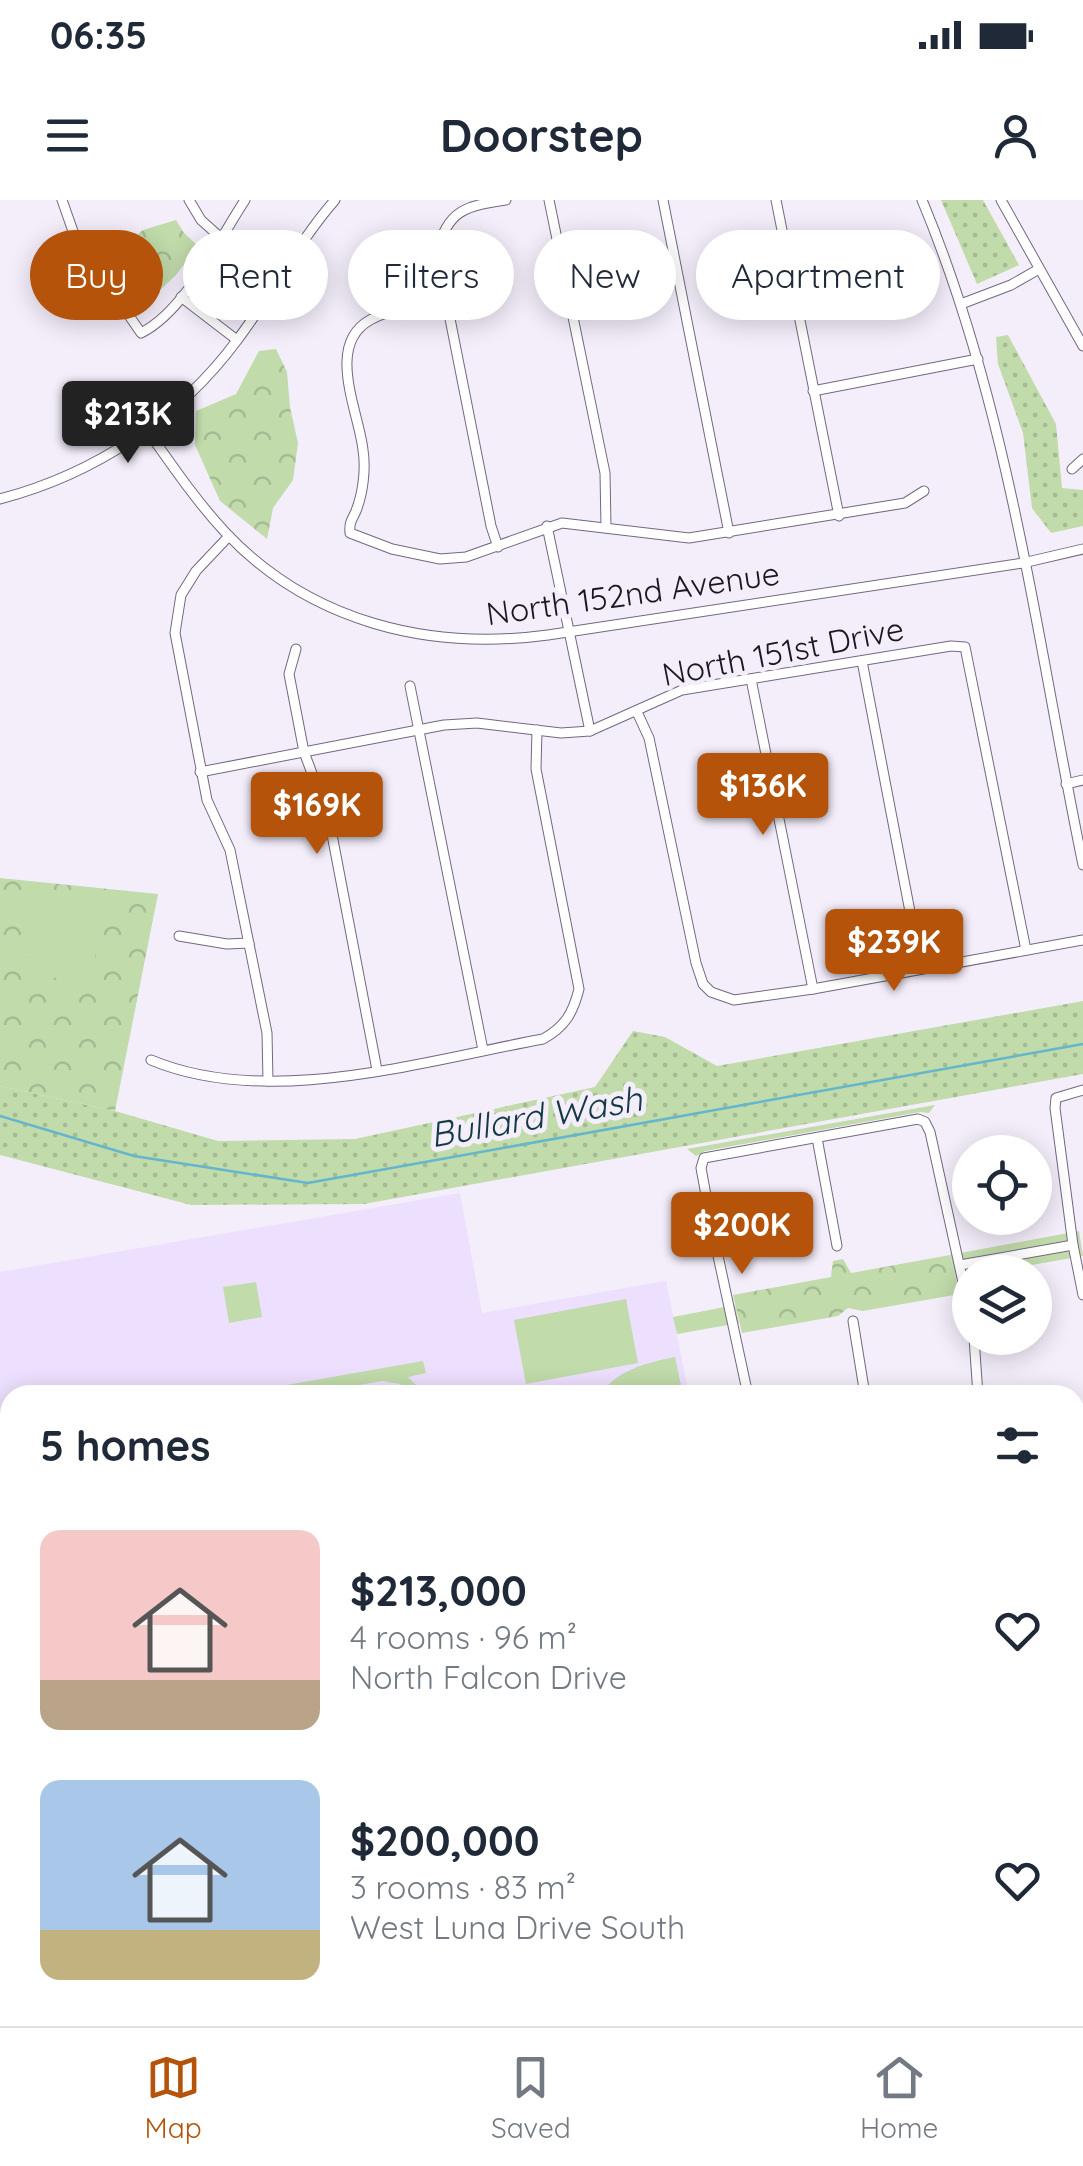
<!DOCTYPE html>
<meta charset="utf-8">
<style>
:root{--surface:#fff;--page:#f6f6f7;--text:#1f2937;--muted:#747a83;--line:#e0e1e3;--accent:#b45309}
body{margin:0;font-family:Quicksand,sans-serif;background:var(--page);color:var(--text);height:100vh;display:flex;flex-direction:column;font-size:38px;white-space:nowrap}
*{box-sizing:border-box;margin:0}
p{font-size:32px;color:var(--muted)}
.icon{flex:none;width:55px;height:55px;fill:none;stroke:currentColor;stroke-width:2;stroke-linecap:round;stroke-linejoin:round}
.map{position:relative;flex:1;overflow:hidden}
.side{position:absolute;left:0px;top:1185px;width:1085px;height:642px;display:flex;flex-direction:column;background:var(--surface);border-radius:30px 30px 0 0;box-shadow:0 5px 25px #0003}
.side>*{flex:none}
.banner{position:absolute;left:30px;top:30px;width:1025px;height:90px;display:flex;gap:20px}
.tools{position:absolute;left:952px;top:935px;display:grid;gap:20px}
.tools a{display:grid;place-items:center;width:100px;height:100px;border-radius:50%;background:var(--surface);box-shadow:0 5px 25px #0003;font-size:50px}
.price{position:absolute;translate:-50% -85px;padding:0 22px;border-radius:10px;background:var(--accent);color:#fff;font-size:32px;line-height:65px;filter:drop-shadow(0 2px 5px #0008)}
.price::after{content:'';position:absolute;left:50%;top:60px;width:30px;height:22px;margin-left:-15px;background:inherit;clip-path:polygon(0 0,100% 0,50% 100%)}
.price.selected{background:#222;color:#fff}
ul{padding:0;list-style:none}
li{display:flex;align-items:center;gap:30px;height:250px;padding:0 40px}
li span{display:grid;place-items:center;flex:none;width:280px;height:200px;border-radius:20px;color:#555}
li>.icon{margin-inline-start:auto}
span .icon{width:120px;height:120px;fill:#fffc;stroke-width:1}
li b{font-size:42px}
h2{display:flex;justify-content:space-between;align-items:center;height:120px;padding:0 40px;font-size:42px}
.chip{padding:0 35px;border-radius:45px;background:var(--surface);box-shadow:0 5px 25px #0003;font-size:35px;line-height:90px}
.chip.selected{background:var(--accent);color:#fff}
.status{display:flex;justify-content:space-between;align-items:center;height:70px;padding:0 50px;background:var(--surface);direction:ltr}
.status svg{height:28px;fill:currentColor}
header{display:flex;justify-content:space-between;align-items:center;height:130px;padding:0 40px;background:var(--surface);font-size:45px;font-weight:800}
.dock{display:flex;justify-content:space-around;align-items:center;height:140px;border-top:2px solid var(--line);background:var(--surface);font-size:28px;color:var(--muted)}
.dock a{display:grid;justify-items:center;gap:5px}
.dock .selected{color:var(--accent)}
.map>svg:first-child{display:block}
</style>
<div class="status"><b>06:35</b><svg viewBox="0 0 49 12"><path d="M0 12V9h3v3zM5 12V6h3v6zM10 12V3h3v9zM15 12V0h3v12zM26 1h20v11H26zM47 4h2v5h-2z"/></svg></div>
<header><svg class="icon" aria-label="menu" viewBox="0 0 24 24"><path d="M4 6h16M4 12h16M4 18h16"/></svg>Doorstep<svg class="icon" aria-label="person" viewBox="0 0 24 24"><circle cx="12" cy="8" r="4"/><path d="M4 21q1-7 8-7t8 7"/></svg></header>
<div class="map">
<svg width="1083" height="1826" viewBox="0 0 1083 1826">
<defs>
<pattern id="grass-dots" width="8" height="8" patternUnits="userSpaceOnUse" patternTransform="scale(2.5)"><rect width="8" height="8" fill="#c1dbab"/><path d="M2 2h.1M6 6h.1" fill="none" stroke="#a5bb93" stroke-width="1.8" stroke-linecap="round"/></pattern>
<pattern id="park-crowns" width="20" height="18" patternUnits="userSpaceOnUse" patternTransform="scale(2.5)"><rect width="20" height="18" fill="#c1dbab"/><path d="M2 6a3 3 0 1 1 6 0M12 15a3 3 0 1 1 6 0" fill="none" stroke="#a5bb93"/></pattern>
</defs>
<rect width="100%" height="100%" fill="#f4eefb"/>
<path fill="#eddffe" d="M460,993L482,1113L666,1081L689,1195H10V1418L0,1364V1072Z"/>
<g fill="url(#grass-dots)">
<path d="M941,0H983L1019,65L977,84Z"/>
<path d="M1008,135L1056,224L1062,288L1083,290V326L1051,333L1032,308L1023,233L998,164L996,137Z"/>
<path d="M1083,801V874L364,1004L191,1005L0,955V886L115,911L218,941L355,939L595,887L633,831L665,837L717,866Z"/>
<path d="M1075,1457H1083V1571L1075,1567Z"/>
<path d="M905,1818H1054L1067,1826H912Z"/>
</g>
<g fill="url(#park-crowns)">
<path d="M176,20L184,33L198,46L176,75L144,105L121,77L111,56L143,30Z"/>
<path d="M276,149L287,172L290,207L298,243L293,280L273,308L267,339L220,301L195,245L196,211L236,194L259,151Z"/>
<path d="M0,678L158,694L115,911L0,886Z"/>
<path d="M950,1055L960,1094L863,1111L848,1108L838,1116L742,1133L733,1095L831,1077L833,1061L843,1059L851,1073Z"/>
</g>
<g fill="#c1dbab">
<path d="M23,693L63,696L101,704L105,710L89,786C31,779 12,750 23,693Z"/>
<path d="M935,905L929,913L920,912L705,951L696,956L687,949Z"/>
<path d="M1079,1031L1083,1056L992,1072H970V1077L956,1079L950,1055Z"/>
<path d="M256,1082L262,1117L229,1123L223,1087Z"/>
<path d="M626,1099L638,1163L526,1184L514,1120Z"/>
<path d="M735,1105L739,1123L677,1134L673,1117Z"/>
<path d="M675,1157L683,1195H599C618,1170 645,1163 675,1157Z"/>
<path d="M423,1161L426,1173L408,1177L426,1195H414L400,1184L382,1181L303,1195H230Z"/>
</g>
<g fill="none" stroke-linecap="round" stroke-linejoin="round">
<path stroke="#64b6cc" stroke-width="2.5" d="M0,916L134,956L308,983L1083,844"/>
<g stroke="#746782" stroke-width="11">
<g id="minor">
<path d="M62,0L75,37L141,133C185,111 218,41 245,0"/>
<path d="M189,0L201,20L220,37"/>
<path d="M549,0L605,273L606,327"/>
<path d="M663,0L729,333"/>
<path d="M776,0L839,316"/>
<path d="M922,0C1010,211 1037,442 1083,665"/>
<path d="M1001,0L1083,146"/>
<path d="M790,72L905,51"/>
<path d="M181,97L237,140"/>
<path d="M445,101C421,106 391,108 370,120C325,145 359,212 363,250C366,269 363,293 356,311C352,320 349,322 350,333L392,349L440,359L466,357L562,323L689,338L905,303L924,291"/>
<path d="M961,104L1011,85L1039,69"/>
<path d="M813,191L978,159"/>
<path d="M147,230C172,265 196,301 226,333C310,422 429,451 548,435L1023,363L1083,349"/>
<path d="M1072,269L1083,259"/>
<path d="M0,299C95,274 180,218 238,139C272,94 298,42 335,0"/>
<path d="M547,326L590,531"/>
<path d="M229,336L196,371L181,395L175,433L207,600L230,650L267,833L268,881"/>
<path d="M498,347L491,326L437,53C447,9 467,6 506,0"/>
<path d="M296,449L289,474L304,552L329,619L377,870"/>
<path d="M862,461L921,769"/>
<path d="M751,479L813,789"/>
<path d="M410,486L483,850"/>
<path d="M637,512L649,538L696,763L703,784L711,792L734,800L813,789L1083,740"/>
<path d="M200,572L444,525L477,523L561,533L590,531L682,490L951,446L965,447L1026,750"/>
<path d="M1066,584L1083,580"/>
<path d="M179,736L227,744L249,743"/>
<path d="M151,860C268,909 423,861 543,839C565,827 573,813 579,789L536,569L537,530"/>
<path d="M1083,890L1056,898L1055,908L1073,1045L1083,1095"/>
<path d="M817,938L837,1046"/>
<path d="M960,1065L1073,1045"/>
<path d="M853,1121L865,1195"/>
<path d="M974,1138L978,1195"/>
<path d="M748,1195L712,1028L701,968L704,958L918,919L925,922L930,932L970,1114"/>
<path d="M1075,1322L1083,1321"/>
<path d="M1075,1346L1083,1345"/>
<path d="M0,1427L10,1479"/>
<path d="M1075,1625L1083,1629"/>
<path d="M1075,1761L1083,1771"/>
<path d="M76,1818L78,1826"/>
<path d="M160,1818L163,1825L171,1826"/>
<path d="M173,1826L210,1818"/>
<path d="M374,1826L380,1818"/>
<path d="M501,1826L506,1818"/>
<path d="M636,1826L639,1818"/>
<path d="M826,1826L836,1818"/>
</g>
</g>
<use href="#minor" stroke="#fff" stroke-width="9"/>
</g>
<g text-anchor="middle" stroke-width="10" stroke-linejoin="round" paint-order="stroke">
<g font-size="32" fill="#1b1621" stroke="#f4eefb">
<text transform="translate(633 394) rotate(-8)" y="11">North 152nd Avenue</text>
<text transform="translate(783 452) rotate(-11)" y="11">North 151st Drive</text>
</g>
<g font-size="35" font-style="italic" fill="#133a44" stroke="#f4eefb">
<text transform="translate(536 917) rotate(-10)" y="12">Bullard Wash</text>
</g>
</g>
</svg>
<div class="tools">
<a><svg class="icon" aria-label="locate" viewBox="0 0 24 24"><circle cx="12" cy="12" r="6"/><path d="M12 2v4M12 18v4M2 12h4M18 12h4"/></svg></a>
<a><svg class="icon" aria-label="layers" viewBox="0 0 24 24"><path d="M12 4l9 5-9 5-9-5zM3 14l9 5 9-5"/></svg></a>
</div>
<b class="price selected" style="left:128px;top:266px">$213K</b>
<b class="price" style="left:763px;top:638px">$136K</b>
<b class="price" style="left:317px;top:657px">$169K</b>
<b class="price" style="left:894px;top:794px">$239K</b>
<b class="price" style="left:742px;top:1077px">$200K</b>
<div class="banner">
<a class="chip selected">Buy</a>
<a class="chip">Rent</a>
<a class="chip">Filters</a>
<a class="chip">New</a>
<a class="chip">Apartment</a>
</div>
<section class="side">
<h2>5 homes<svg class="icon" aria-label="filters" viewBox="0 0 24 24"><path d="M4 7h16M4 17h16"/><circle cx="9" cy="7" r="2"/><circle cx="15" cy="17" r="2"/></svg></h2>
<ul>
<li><span style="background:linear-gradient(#f6c9c9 75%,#b9a48a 0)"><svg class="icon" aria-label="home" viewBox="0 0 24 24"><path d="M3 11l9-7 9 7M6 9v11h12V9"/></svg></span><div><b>$213,000</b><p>4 rooms · 96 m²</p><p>North Falcon Drive</p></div><svg class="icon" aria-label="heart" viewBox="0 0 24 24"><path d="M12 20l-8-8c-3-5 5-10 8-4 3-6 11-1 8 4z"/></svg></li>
<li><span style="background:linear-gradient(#a9c7e8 75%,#c2b280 0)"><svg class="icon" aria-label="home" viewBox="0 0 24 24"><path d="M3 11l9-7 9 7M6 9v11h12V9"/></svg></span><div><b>$200,000</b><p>3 rooms · 83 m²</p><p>West Luna Drive South</p></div><svg class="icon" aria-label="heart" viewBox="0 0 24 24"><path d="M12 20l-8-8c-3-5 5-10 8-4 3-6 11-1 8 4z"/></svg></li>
</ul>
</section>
</div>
<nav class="dock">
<a class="selected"><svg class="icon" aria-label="map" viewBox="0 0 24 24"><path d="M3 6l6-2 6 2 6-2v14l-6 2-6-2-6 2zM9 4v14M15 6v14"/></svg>Map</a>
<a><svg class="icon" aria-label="saved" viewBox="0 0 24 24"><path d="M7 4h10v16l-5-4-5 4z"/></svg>Saved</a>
<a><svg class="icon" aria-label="home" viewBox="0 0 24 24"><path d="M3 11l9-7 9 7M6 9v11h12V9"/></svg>Home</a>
</nav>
